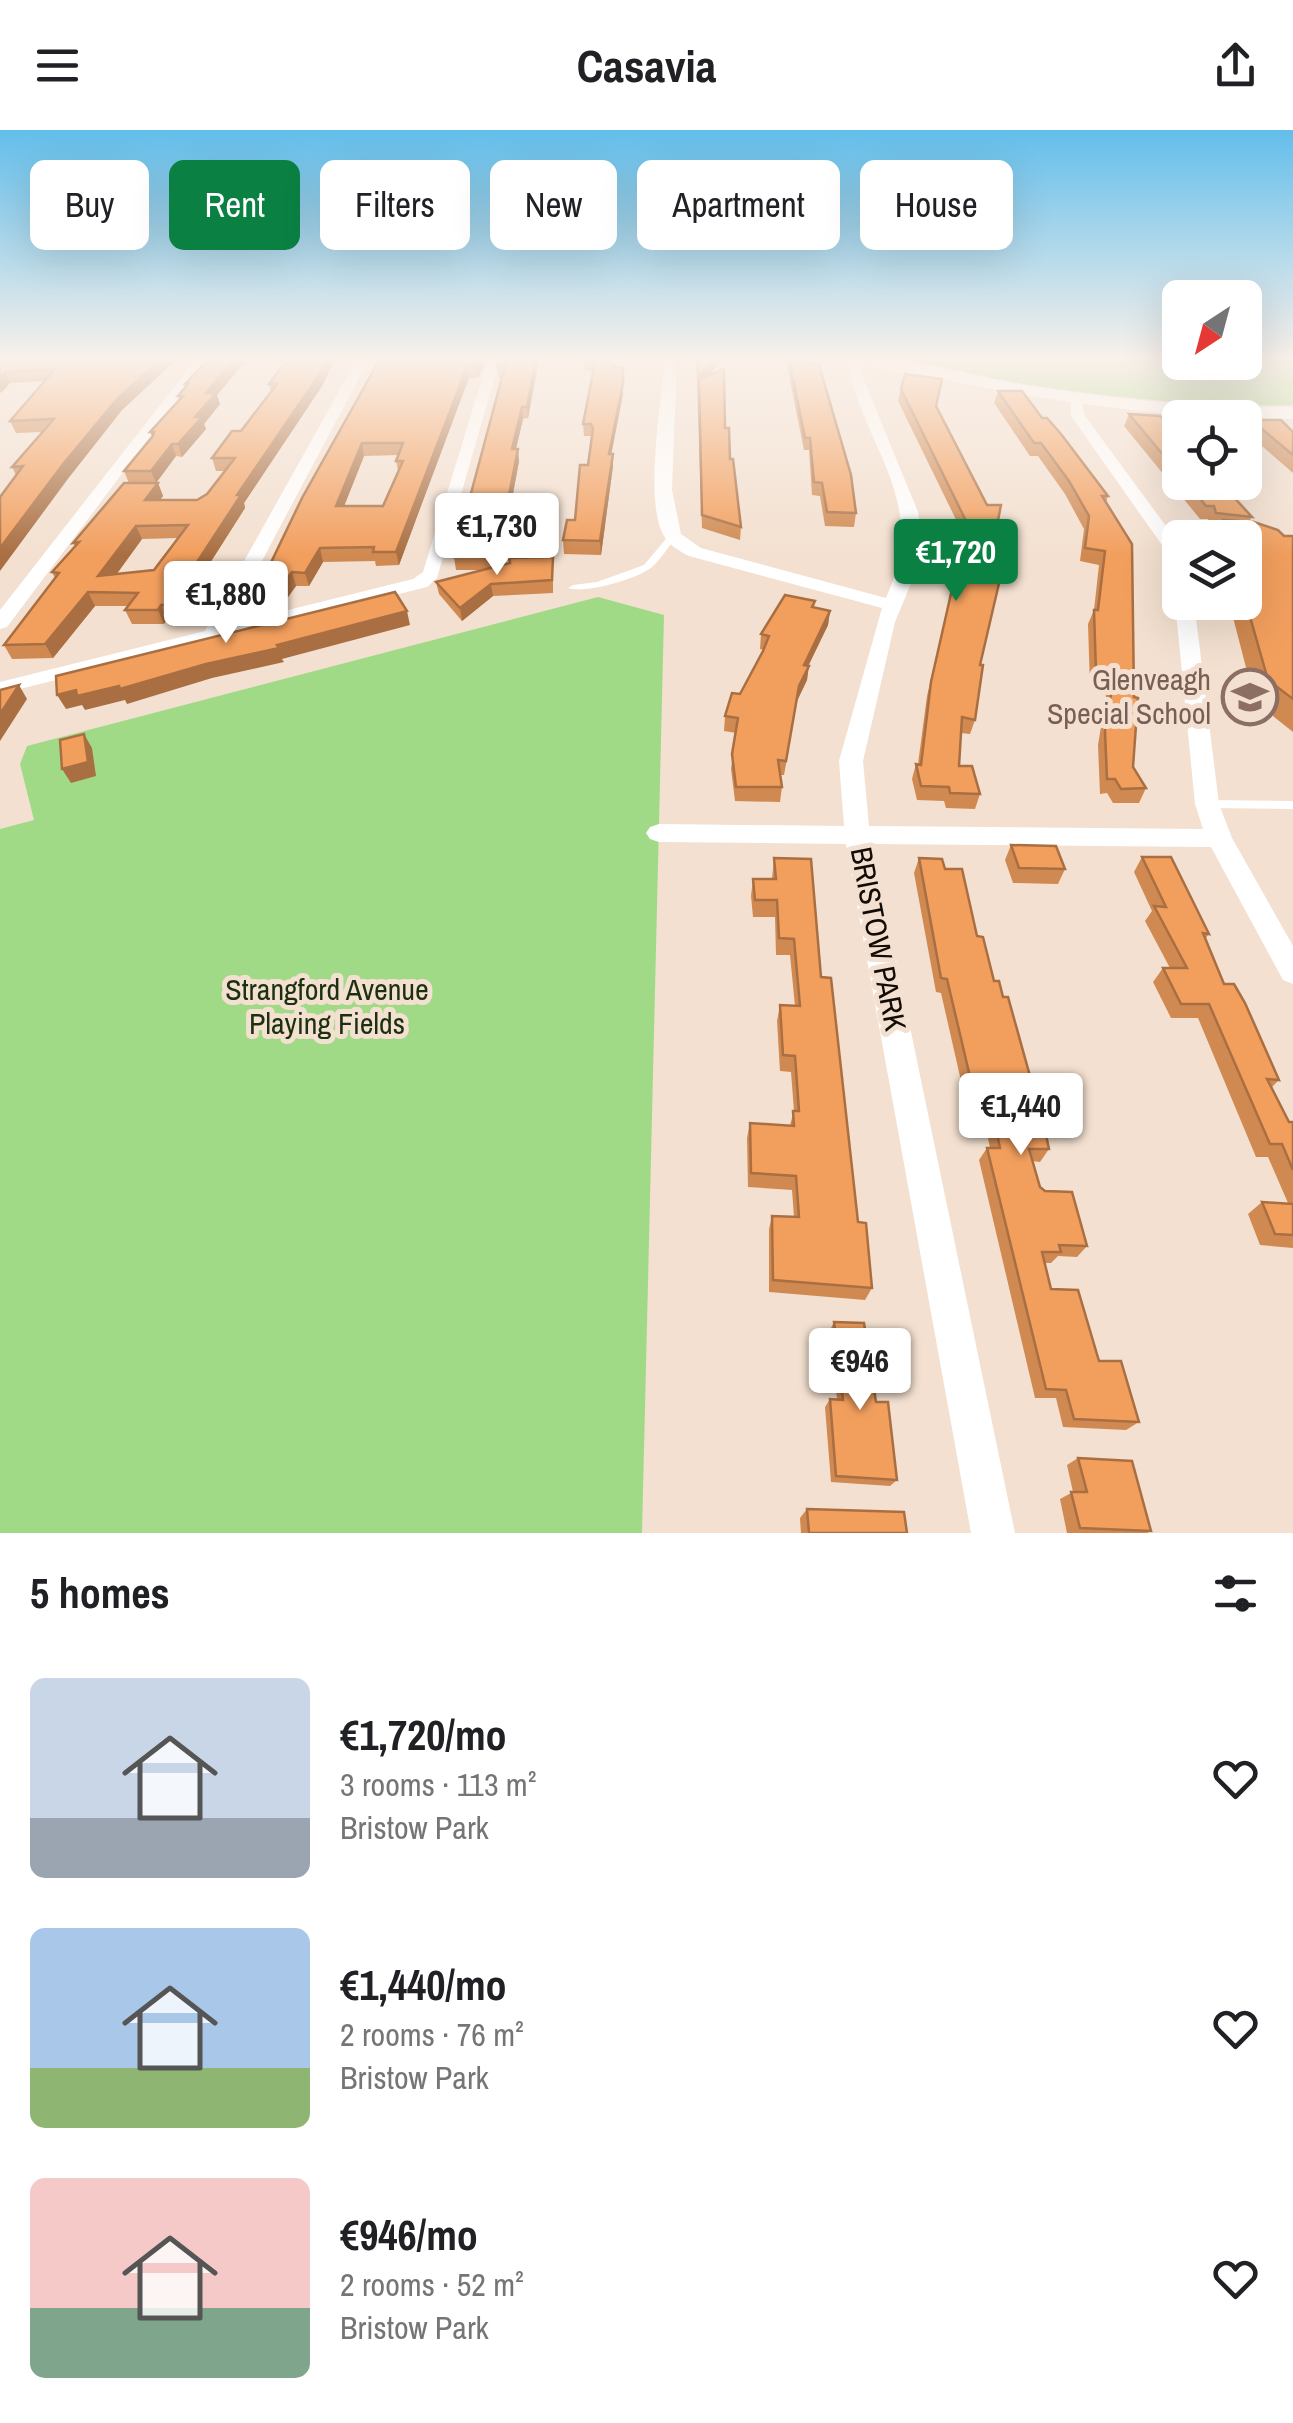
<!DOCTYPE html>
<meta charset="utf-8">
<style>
:root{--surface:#fff;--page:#f6f6f6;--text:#202124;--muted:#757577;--accent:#0b8043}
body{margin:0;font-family:"Archivo Narrow",sans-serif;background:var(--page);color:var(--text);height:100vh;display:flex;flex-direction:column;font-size:38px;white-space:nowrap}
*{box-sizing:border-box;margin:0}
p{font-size:32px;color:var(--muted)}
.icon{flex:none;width:55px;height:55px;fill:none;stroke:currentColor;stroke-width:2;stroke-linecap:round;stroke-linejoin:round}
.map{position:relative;height:1403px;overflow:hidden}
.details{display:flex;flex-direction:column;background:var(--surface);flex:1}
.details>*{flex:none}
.top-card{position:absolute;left:30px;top:30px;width:1235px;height:90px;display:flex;gap:20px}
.needle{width:65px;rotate:216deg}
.controls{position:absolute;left:1162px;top:150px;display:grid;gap:20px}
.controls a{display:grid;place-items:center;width:100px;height:100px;border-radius:15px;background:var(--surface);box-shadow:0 10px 40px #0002;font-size:50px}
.price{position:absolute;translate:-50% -85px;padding:0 22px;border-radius:10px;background:#fff;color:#222;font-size:32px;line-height:65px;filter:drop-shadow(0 2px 5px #0008)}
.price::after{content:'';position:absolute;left:50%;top:60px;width:30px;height:22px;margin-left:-15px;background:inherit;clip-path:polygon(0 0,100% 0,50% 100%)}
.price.current{background:var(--accent);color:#fff}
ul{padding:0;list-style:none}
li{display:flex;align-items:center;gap:30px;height:250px;padding:0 30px}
li span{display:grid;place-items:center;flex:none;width:280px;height:200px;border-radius:15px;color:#555}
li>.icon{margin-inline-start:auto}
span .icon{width:120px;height:120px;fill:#fffc;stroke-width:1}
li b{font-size:42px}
h2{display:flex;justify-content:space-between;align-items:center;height:120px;padding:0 30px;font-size:42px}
.pill{padding:0 35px;border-radius:15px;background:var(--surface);box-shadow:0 10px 40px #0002;font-size:35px;line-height:90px}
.pill.current{background:var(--accent);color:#fff}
header{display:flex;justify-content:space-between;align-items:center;height:130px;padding:0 30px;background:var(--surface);font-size:45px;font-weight:700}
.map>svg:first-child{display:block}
</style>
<header><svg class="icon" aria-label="menu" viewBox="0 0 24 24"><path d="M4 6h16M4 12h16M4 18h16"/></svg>Casavia<svg class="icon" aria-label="share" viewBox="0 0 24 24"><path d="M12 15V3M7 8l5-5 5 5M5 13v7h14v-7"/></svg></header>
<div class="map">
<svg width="1293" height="1403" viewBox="0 0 1293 1403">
<rect width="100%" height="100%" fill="#f3e0d0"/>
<g fill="#a1da87">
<path d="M905,229H1180V232H1245V229H1293V275C1168,277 1047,260 924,237L929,233Z"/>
<path d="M598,467L664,485L642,1403H0V699L34,690L20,634L27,616Z"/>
</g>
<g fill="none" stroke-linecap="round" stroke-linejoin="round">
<g fill="#fff" fill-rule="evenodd">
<path d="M1163,399L1230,400L1234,403L1230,406L1160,404V400Z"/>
<path d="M670,404L677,406C669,416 661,429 652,437C638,449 584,464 568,458L573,455L597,452L644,435Z"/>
<path d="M1207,670L1293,671V679L1207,678L1201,674Z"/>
</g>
<g fill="#fff" fill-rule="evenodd">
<path d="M196,229H208L7,497L0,499V480Z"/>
<path d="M357,229H369L228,495L413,449L423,442L488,229H500L437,448L427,457L0,564V552L205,501Z"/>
<path d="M665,229H677L672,360L681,404L701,418L886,468C929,371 869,327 848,237L855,229H868L861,238L862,245L918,382L922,412L917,439L895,492L863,631L869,696L1203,699L1195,674L1175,472L1180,467V472H1194L1219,674L1232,708L1293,816V854L1283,850L1211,717L872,714L1015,1403H971L846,714L659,712L650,709L646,703L650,697L659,694L844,696L839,631L882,478L689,426C677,420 666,413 661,400C646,362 661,271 665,229Z"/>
<path d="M1071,267H1081L1085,286L1180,415V459L1171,453L1162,415L1071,286Z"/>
</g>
<path fill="#fff" fill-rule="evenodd" d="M861,229C916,227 973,246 1027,255C1115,270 1203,277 1293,277V289C1173,289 1054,273 935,248C913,244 878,242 861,229Z"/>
</g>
<g fill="#d08951" fill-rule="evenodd">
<path d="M0,229L65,230H176L122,280L70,346L16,345L12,337L43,302L16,303L10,291L44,251L10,253L0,263Z"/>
<path d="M209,229H253L247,235H242L217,265L220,274L204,294L206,299L182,327L176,326L156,353H158L163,366L160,370H197L207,364L226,341H216L212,328L241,301L271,262L269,254L288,229H335L322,256L244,373L245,378L175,488H167L164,494H132L125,480L128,476H95L53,528L12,529L4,515L55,448L52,442L75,417L73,413L129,353L124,341L152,307L150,302L180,270L178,266L186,256L185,254ZM179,408L154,440L116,445L142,409Z"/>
<path d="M380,229H487L478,248H469L466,253L399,435L376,436L375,431L323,432L309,456H296L280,478L258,484ZM399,325L396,331L398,341L383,376H344L364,326Z"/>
<path d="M499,229H539L528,288L523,289L516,319L519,331L500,435L553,427V463L493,466L462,491L439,464L436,452L483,440H456L454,427L502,248H499L497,236Z"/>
<path d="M583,229L616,237H623V264L611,324L613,336L601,425L564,424L563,410L575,390L588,335L591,306H584L583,294L593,242L584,240Z"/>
<path d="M696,229H722L710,244L725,298L741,397L740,410L702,398Z"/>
<path d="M788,229H799L856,383L854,397L825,396L820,366L812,365L809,320H804L787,236Z"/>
<path d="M901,259L936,276L987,447L975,590L970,604L961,603L959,636L980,664L975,679L946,678L944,671L917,670L912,649L916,634H918L927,566L964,406L898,271Z"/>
<path d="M998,261L1042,288L1108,366L1106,372L1133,637L1146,658L1139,673H1113L1107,663L1100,664L1098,615L1106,566L1104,559L1090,556L1088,494L1094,480L1099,435L1080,431L1084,399L1065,364L1038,326H1030L994,273Z"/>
<path d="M1129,284L1180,308V352H1220L1252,387L1249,392L1284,406H1293V602L1255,572L1229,472H1245V408H1214L1219,397L1209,396L1208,389H1200L1124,296Z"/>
<path d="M1251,290L1293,302V343L1246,302Z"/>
<path d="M815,471L814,478L830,481L828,495L808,536L807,550L797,571L784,645H780L782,657L780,672L735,671L731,639L736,603L724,601L725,586L740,564L764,520L760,519L761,504Z"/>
<path d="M1011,715L1065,739L1058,754L1013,753L1005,730Z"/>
<path d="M1142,727L1209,804L1205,809L1224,854L1279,950L1271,958L1289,992H1293V1118L1260,1115L1248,1084L1262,1072L1288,1073L1268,1027H1256L1198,888H1171L1153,852L1163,838H1170L1145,791L1152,781L1134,742Z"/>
<path d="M774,728L821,847L858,1092L872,1158L865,1170L769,1162V1099L772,1086L794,1087L792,1060L748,1057L747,1008L750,993L790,995L794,981L791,942L780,941L777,891L780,875L795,876L790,825H776L775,787H753L751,766L753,749H772Z"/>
<path d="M919,728L945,739L977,806L994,851L1049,1019L1040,1032L1032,1031L1040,1057L1087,1116L1077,1127L1058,1126L1051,1133H1045L1051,1159L1139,1292L1126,1300L1063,1297L1056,1268H1035L979,1030L987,1018H990L979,964H964L941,863L936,862L914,743Z"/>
<path d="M834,1192L876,1272L897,1350L890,1356L831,1352L825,1277L830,1269H837L829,1202Z"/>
<path d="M1078,1328L1151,1401L1147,1403H1067L1060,1369L1073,1362L1067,1335Z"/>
<path d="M807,1379L907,1403H801L800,1388Z"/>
</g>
<g fill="#a96f42">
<path d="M161,229L176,230L122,280L70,346L0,441V418L64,333L117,269Z"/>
<path d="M234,229H240L242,235L217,265L220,274L204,294L206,299L182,327L178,314L206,263Z"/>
<path d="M327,229H335L322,256L244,373L245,378L175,488L169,475L237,365Z"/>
<path d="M480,229H487L478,248L477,236Z"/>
<path d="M536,229H539L528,288L527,277Z"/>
<path d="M714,229H722L699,258V249L698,259L699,247Z"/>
<path d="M468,236L469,248L399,435L396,422Z"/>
<path d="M5,242L10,253L1,263L0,247Z"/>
<path d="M623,253V264L609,336V324Z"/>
<path d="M522,277L523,289L513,331L512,319Z"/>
<path d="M362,313L364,326L339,389L336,376Z"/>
<path d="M172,314L176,326L156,353L151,341Z"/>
<path d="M518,319L519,331L499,439L497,426Z"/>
<path d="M613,324V336L601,425L600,411Z"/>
<path d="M158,353L163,366L150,382L145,370Z"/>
<path d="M136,396L142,409L105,460L98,446Z"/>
<path d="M320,418L323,432L309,456L305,443Z"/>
<path d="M292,442L296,456L280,478L258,484L253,470Z"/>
<path d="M491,454L493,466L462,491L460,478Z"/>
<path d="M88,462L95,476L53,528L45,514Z"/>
<path d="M161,475L167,488L164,494L158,480Z"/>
<path d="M407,481L410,495L282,529L284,532L212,548L127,574L125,570L85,580L82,575L66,579L57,565L277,515Z"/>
<path d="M830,481L828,495L802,549L804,535Z"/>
<path d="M809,536L807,550L797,571L784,645L799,556Z"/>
<path d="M19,555L27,569L0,611V584Z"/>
<path d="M84,604L92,618L96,646L71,653L62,639Z"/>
</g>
<g fill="#f29f5e" stroke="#a96f42" stroke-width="2.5" fill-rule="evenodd">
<path d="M0,229H62L63,231L87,229H161L117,269L64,333L0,418V367L23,336L12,337L54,289L10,291L55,239L5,242L0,247Z"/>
<path d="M209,229H234L206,263H216L195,287H202L178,314H172L151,341H124L153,306L154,302H150L183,266H178L188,254H185Z"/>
<path d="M288,229H327L319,245L237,365H241L169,475H161L158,480H125L138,463L88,462L45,514L4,515L59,443L52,442L79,412L73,413L124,353H158L145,370H197L207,364L235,328H212L232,301H241L277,254H269ZM188,395L154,440L98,446L136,396Z"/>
<path d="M380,229H480L477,236H468L465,242L396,422H373L374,417L320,418L305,443L292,442L275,465L253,470L302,368ZM362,313H403L396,331H403L383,376H336Z"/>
<path d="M499,229H536L527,277H522L512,319H518L497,426L454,427L505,236H497Z"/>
<path d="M583,229H615L613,237H623V253L609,324H613L600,411L563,410L567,390H575L580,335H588L593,299L591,294H583L595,232Z"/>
<path d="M697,229H714L699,247Z"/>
<path d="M789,229H799L819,235L851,345L856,383L827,382L822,353L814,352L810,308H805Z"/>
<path d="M724,239L725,298H729L730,329H733L741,397L702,385L699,249Z"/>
<path d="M905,244L942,249L936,276L987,375H1001L987,447L1000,449L980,535H983L975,590L962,587L959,636H972L980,664L950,663L949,657L921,656L916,634L921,635L931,552L967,393L901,259Z"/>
<path d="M998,261H1022L1042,288H1047L1061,304L1108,366H1102L1132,414L1134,567L1138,568L1133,637L1146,658L1121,659L1115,649H1107L1105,601L1113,552L1110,544L1096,542L1094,480H1098L1105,421L1085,418L1089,386L1069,351L1041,313H1034Z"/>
<path d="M1129,284L1160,286L1180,308V345Z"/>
<path d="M1251,290H1281L1293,302V325Z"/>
<path d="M1187,352H1220L1252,387L1216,383L1214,376H1206Z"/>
<path d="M1223,390L1254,392L1278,400L1284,406H1293V569L1268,550L1245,469V408H1228Z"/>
<path d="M553,427L552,450L491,454L460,478L436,452L510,433L509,428Z"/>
<path d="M395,462L407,481L277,515L279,518L206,534L120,559L119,556L77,566L76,560L57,565L56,546Z"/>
<path d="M785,465L815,471L812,477L830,481L804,535L809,536L799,556L786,631L778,630L782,657H736L732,624L738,588L725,586L732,563L740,564L763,521L769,506L761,504Z"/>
<path d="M19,555L0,584V560Z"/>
<path d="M84,604L88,632L62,639L60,610Z"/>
<path d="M1011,715L1056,716L1065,739L1019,738Z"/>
<path d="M1142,727H1171L1209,804L1203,803L1224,854H1234L1245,873L1279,950L1267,949L1289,992H1293V1040L1282,1014H1270L1209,874H1181L1163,838H1187L1154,776L1166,777Z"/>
<path d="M774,728L811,729L821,847L831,848L858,1092L866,1093L872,1158L773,1150L772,1086L799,1087L796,1046L751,1043L750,993L794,996L793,981H799L795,926L783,925L780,875L800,876L794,809L779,808L777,770H755L753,749H776Z"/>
<path d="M919,728L942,729L945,739H962L977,806L983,807L994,851H999L1003,867H1008L1045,1000L1049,1019H1029L1040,1057L1045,1061L1072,1062L1087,1116L1059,1115L1061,1122H1042L1051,1159L1078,1160L1099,1231H1121L1139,1292L1074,1289L1066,1260L1046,1259L987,1018H1000L986,951H971L947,849L941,848Z"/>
<path d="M1262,1072L1293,1074V1105L1275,1104Z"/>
<path d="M834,1192L864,1193L876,1272H888L897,1350L836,1346L830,1269L843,1270Z"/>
<path d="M1078,1328L1132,1331L1151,1401L1080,1398L1071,1362H1087Z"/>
<path d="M807,1379L904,1382L907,1403H809Z"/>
</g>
<linearGradient id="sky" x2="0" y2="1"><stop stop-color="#62beeb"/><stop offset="0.54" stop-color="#faf1ea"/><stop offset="1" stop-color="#faf1ea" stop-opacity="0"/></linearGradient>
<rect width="1293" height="425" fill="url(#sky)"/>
<defs>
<g id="school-ring" transform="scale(2.875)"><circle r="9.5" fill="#f3e0d0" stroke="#8d6e63" stroke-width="1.5"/><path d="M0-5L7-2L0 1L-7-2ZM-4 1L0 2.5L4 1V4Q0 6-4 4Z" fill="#8d6e63"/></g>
</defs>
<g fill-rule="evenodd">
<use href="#school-ring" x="1250" y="567"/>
</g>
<g text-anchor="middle" stroke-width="10" stroke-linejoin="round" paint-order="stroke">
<g font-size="30" fill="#785e54" stroke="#f3e0d0" text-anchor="end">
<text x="1211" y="560">Glenveagh<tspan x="1211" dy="34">Special School</tspan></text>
</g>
<g font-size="30" fill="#120c07" stroke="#f3e0d0">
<text transform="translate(878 809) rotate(79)" y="10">BRISTOW PARK</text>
</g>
<g font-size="30" fill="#1a300e" stroke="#f3e0d0">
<text x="327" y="870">Strangford Avenue<tspan x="327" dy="34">Playing Fields</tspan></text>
</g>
</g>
</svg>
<div class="controls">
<a><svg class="needle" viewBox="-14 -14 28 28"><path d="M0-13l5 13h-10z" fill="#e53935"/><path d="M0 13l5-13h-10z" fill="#757577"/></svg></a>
<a><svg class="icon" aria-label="locate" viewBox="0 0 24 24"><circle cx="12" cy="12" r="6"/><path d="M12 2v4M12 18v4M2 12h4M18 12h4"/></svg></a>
<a><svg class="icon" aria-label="layers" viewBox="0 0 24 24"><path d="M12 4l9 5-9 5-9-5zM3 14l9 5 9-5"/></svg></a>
</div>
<b class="price" style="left:497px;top:448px">€1,730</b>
<b class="price current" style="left:956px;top:474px">€1,720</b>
<b class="price" style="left:226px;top:516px">€1,880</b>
<b class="price" style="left:1021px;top:1028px">€1,440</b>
<b class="price" style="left:860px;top:1283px">€946</b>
<div class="top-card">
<a class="pill">Buy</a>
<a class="pill current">Rent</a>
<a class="pill">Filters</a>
<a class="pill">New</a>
<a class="pill">Apartment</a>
<a class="pill">House</a>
</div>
</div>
<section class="details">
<h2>5 homes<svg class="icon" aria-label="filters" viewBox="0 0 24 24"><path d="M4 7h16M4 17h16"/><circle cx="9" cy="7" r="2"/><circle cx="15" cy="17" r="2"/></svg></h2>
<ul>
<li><span style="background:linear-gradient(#c9d6e8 70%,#9aa5b1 0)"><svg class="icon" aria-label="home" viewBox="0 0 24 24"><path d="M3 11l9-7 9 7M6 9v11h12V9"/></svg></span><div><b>€1,720/mo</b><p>3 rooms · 113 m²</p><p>Bristow Park</p></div><svg class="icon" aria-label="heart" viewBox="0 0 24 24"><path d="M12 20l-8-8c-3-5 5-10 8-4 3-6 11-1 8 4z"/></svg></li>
<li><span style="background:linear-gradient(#a9c7e8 70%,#8fb573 0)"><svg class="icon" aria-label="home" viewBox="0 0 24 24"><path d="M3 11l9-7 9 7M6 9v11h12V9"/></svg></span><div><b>€1,440/mo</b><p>2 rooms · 76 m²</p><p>Bristow Park</p></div><svg class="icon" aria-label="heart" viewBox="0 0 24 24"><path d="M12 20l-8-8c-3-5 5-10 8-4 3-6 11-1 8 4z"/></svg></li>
<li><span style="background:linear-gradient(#f6c9c9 65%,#7fa58c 0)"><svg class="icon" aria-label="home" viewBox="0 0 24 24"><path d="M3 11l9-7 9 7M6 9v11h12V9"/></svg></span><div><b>€946/mo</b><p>2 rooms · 52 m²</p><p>Bristow Park</p></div><svg class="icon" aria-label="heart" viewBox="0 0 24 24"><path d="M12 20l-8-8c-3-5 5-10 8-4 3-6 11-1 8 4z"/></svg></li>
</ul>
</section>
